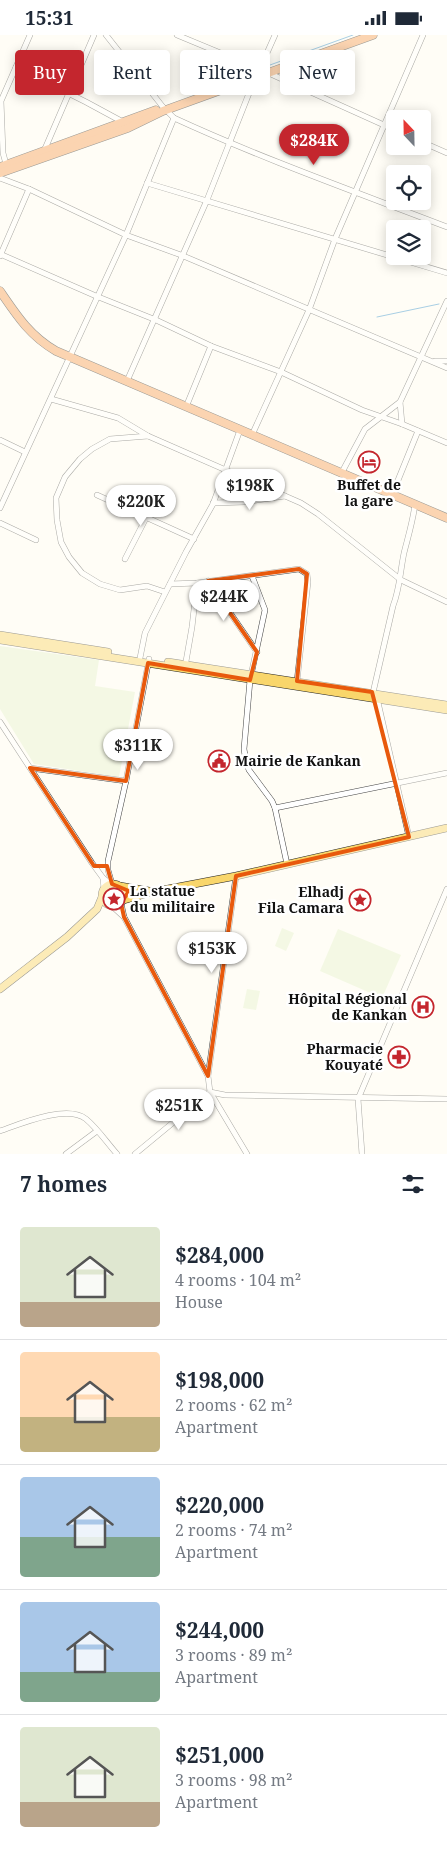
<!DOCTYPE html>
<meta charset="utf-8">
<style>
:root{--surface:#fff;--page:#f2f2f3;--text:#1f2937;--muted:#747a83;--line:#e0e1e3;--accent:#c4262e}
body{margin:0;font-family:"Noto Serif",serif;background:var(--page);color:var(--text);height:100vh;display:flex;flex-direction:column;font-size:19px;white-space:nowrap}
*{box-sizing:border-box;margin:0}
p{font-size:16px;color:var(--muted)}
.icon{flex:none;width:28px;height:28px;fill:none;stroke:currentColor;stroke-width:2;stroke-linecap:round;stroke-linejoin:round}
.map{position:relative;height:1119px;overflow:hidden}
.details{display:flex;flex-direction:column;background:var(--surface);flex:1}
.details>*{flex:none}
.banner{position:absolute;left:15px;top:15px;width:418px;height:45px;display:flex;gap:10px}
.needle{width:32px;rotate:338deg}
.controls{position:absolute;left:386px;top:75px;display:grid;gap:10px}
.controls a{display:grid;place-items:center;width:45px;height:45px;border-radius:5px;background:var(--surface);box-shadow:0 2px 12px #0003;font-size:25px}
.price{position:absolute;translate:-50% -42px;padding:0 11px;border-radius:18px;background:#fff;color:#222;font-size:16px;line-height:32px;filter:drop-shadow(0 1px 2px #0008)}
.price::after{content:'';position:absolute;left:50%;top:30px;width:15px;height:11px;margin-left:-8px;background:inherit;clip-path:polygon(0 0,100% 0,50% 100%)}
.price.selected{background:var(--accent);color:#fff}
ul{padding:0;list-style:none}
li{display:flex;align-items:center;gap:15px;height:125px;padding:0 20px}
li+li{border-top:1px solid var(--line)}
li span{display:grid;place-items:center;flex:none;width:140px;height:100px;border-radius:5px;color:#555}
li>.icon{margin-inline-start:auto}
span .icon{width:60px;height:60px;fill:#fffc;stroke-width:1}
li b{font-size:21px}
h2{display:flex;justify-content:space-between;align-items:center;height:60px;padding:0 20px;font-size:21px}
.chip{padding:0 18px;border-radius:5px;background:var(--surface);box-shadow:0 2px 12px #0003;font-size:18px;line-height:45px}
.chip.selected{background:var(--accent);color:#fff}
.status{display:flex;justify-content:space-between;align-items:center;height:35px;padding:0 25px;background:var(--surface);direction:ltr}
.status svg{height:14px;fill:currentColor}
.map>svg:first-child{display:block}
</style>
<div class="status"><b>15:31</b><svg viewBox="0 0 49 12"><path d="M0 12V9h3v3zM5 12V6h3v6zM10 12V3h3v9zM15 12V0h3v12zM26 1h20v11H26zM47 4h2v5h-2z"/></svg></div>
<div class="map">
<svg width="447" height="1119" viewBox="0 0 447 1119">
<rect width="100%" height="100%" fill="#fffdf5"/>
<g fill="#e6f2cf">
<path d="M0,611L99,625L95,651L135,657L119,742L34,729L0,674Z"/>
<path d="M282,893L294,898L286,916L275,911Z"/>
<path d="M338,894L401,920L382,963L320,936Z"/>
<path d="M247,954L260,956L256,975L243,973Z"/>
</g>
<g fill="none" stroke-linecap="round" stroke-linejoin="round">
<g stroke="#3f96cf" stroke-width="1">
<path d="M270,30L353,0"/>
<path d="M377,282L439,269"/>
</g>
<g stroke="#444" stroke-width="6">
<g id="minor">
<path d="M177,0L264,36L395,95"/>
<path d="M16,32L86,67L123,87"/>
<path d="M264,36L267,18L275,0"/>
<path d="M174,83C263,124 356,157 447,192"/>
<path d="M422,107L447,118"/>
<path d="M44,116L94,0"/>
<path d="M6,129L3,118L1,66L30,0"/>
<path d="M0,143L29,154L126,200L181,220L447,333"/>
<path d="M147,148L447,238"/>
<path d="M0,219L96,261L156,285L211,311L281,337L362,375L402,389L447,408"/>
<path d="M0,221L29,154"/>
<path d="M435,326H447"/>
<path d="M127,346L207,165L255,43"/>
<path d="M51,364L118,383L148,401L301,468L318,479L401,545L447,567"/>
<path d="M400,367L402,389"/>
<path d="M186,372L211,311"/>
<path d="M252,400L309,275L335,204L423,0"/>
<path d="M148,401L110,404L92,414L80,424L65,442L56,463L57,485L61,507L69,522L82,538L100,549L120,555L147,551L165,557"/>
<path d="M0,405L25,417"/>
<path d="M341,439L365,394L400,367L447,266"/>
<path d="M97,460L194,504"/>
<path d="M392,460L418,396"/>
<path d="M213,468L244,467L285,461"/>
<path d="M0,473L126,200L174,83L163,72L106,0"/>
<path d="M0,488L36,505"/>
<path d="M125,524L146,483"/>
<path d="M252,541L265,575L250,645L244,714L246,727L249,735L272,766L275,773L287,829"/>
<path d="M208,546L257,617"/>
<path d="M170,549L197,548L299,534L307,539L308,547L297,646"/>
<path d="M140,623L145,598L186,517L213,469L240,395"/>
<path d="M185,632L192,592L197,548"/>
<path d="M372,662L393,571C400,553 400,537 404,518C408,502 413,486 415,469"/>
<path d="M377,663L409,802"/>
<path d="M0,687L92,828L103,843L110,849"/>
<path d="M30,733L126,746"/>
<path d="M275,773L447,738"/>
<path d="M103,843L104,854"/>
<path d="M112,849L108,835V826L126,746L149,624"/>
<path d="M121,868L124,882"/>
<path d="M113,872L124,882L208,1041L210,1057L225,1060L447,1064"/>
<path d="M208,1041L236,841"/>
<path d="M0,1096C20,1089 67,1069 86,1084C98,1094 107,1108 117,1119"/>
<path d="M66,1119L97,1096"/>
<path d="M135,1119L210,1057L247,1119"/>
<path d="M362,1119L358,1064L447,854"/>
</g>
</g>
<g stroke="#222" stroke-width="8">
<g id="major">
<path d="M0,600L108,617"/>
<path d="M0,605L447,675"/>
<path d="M168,627L447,670"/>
<circle cx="113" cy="860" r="11"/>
<path d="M120,851L149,856"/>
<path d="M124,865L152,857L236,841L447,793"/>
<path d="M0,954L67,902L97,874L102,862"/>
</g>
</g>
<g stroke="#222" stroke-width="9">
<g id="highway">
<path d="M0,132L156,75"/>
<path d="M0,138L128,93L163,76L373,0"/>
<path d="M0,256C17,281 30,301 56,316L447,483"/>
</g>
</g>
<use href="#minor" stroke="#fff" stroke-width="5"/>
<use href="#major" stroke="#f9d66b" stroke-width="7"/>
<use href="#highway" stroke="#f5a25d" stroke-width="8"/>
</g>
<path d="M0 0H447V1119H0ZM299,534L307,539L297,646L372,657L409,802L236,841L208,1041L124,882L121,868L129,856L112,849L107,831H94L30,733L126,746L148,628L250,645L257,617L208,546Z" fill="#fffdf5" fill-opacity=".55" fill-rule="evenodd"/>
<path fill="none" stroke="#e8590c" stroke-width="4" stroke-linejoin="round" d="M299,534L307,539L297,646L372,657L409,802L236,841L208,1041L124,882L121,868L129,856L112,849L107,831H94L30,733L126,746L148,628L250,645L257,617L208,546Z"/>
<defs>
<g id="hotel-ring" transform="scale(1.125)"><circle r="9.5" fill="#fff" stroke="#c4262e" stroke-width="1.5"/><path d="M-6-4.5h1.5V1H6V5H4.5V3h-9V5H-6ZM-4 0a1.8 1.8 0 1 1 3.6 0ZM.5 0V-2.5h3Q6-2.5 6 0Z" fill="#c4262e"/></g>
<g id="civic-ring" transform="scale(1.125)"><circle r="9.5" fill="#fff" stroke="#c4262e" stroke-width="1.5"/><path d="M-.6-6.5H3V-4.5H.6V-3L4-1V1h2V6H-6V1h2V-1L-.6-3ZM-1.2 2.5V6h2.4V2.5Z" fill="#c4262e"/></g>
<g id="sight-ring" transform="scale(1.125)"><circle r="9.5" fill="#fff" stroke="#c4262e" stroke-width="1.5"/><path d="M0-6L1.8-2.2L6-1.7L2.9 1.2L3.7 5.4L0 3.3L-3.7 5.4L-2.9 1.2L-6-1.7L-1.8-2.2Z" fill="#c4262e"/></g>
<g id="hospital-ring" transform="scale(1.125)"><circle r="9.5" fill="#fff" stroke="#c4262e" stroke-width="1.5"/><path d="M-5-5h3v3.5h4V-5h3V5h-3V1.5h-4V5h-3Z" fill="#c4262e"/></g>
<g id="pharmacy-ring" transform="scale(1.125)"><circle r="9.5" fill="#fff" stroke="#c4262e" stroke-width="1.5"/><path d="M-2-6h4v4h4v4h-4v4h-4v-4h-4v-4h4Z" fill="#c4262e"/></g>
</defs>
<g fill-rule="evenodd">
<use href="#hotel-ring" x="369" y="427"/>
<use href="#civic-ring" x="219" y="726"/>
<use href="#sight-ring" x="114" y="864"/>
<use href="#sight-ring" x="360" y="865"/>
<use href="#hospital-ring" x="423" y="972"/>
<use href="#pharmacy-ring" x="399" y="1022"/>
</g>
<g text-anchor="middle" stroke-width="5" stroke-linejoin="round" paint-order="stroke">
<g font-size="14" font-weight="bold" fill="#111" stroke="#fff" text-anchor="end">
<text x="369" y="455" text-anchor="middle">Buffet de<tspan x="369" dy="16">la gare</tspan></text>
<text x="235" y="731" text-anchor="start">Mairie de Kankan</text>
<text x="130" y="861" text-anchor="start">La statue<tspan x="130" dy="16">du militaire</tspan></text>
<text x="344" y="862">Elhadj<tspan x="344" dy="16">Fila Camara</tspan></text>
<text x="407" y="969">Hôpital Régional<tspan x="407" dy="16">de Kankan</tspan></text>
<text x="383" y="1019">Pharmacie<tspan x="383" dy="16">Kouyaté</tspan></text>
</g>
</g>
</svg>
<div class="controls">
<a><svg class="needle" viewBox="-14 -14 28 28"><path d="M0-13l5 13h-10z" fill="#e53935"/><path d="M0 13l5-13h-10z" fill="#747a83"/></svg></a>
<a><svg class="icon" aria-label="locate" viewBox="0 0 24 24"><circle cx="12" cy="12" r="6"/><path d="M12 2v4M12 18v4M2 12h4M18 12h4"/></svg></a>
<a><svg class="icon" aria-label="layers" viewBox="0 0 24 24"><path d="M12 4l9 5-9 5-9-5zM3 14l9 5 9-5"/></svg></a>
</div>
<b class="price selected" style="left:314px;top:131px">$284K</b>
<b class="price" style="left:250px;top:476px">$198K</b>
<b class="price" style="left:141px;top:492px">$220K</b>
<b class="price" style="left:224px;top:587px">$244K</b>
<b class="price" style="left:138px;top:736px">$311K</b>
<b class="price" style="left:212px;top:939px">$153K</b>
<b class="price" style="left:179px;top:1096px">$251K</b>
<div class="banner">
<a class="chip selected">Buy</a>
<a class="chip">Rent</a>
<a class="chip">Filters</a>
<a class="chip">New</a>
</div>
</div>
<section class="details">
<h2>7 homes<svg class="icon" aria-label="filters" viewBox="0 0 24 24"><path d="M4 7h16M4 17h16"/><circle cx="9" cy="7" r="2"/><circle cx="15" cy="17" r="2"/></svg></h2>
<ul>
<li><span style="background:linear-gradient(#dfe7d0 75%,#b9a48a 0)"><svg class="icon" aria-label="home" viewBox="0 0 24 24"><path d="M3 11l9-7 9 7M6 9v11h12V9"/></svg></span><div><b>$284,000</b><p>4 rooms · 104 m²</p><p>House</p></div></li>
<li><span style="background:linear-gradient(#ffd9b3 65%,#c2b280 0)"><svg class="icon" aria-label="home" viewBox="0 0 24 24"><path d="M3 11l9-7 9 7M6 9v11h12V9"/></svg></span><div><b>$198,000</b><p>2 rooms · 62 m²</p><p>Apartment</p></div></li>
<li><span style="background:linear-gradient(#a9c7e8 60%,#7fa58c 0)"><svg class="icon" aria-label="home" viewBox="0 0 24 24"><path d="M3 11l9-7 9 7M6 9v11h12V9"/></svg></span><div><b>$220,000</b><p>2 rooms · 74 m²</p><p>Apartment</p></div></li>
<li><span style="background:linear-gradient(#a9c7e8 70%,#7fa58c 0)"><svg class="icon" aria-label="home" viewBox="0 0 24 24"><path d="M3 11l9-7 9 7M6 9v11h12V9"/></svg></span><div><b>$244,000</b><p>3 rooms · 89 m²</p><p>Apartment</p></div></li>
<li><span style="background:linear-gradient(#dfe7d0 75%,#b9a48a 0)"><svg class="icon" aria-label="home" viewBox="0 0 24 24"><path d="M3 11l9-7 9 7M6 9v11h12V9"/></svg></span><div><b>$251,000</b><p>3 rooms · 98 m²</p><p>Apartment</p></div></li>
</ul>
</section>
